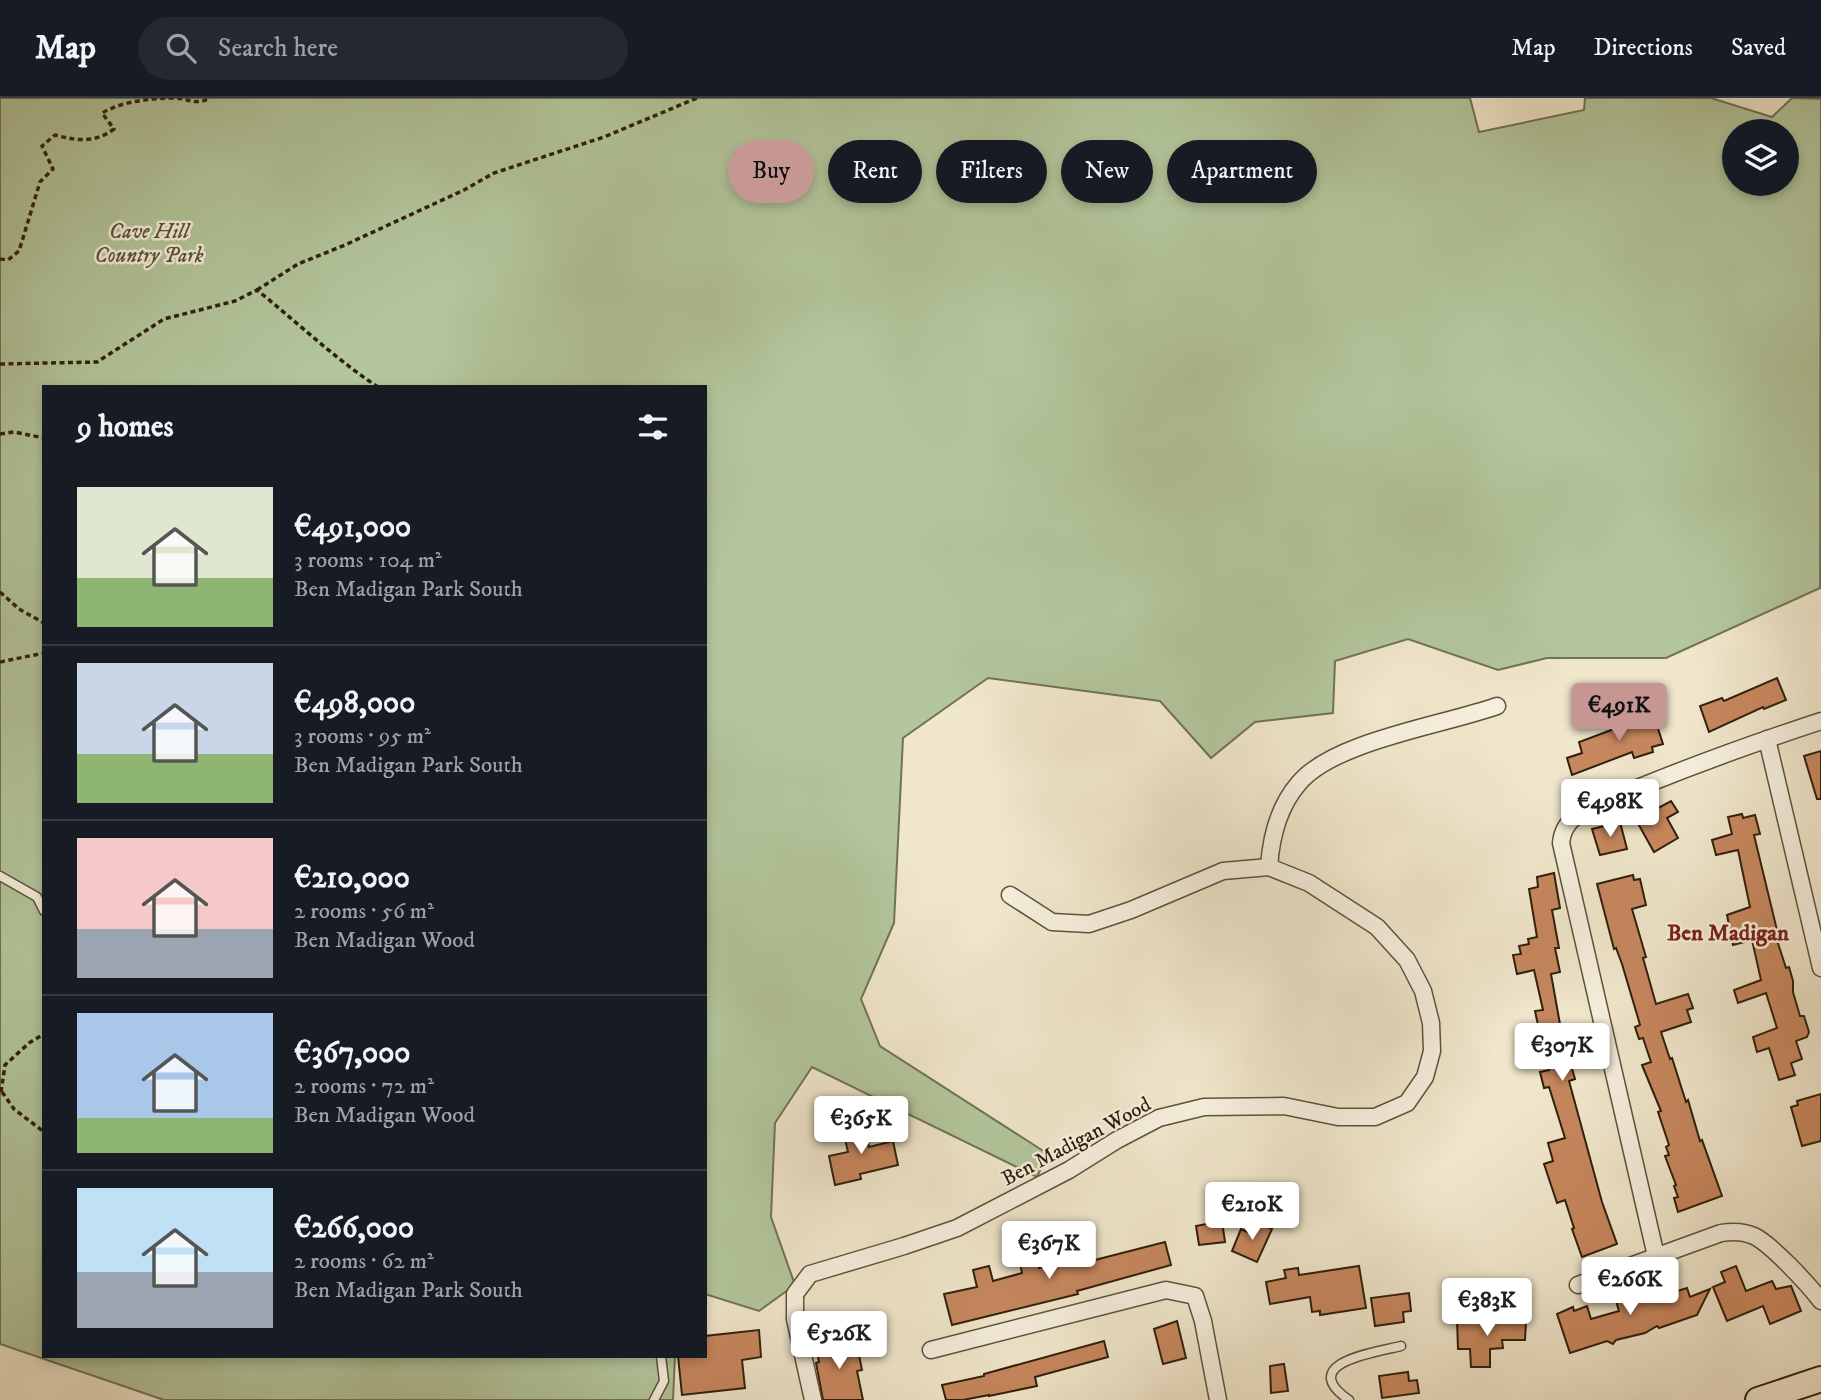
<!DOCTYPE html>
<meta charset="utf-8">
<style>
:root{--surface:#171b24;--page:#242831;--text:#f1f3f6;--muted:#9ea1a6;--line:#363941;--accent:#c59692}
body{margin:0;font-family:"IM FELL DW Pica",serif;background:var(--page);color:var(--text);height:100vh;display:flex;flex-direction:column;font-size:26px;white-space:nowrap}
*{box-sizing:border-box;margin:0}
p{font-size:23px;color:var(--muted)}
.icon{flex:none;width:38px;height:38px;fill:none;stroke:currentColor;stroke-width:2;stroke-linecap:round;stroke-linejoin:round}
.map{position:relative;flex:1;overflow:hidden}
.drawer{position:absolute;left:42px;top:287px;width:665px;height:973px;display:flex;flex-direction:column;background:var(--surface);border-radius:0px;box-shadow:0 4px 10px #0003}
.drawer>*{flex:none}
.banner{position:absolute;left:728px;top:42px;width:665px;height:63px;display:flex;gap:14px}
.tools{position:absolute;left:1722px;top:21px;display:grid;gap:14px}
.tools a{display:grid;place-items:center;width:77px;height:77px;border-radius:50%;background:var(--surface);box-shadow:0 4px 10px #0003;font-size:35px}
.price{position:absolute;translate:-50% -60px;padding:0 16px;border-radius:7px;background:#fff;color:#222;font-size:23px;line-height:46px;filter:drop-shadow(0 2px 4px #0008)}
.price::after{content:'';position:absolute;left:50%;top:42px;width:21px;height:16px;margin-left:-10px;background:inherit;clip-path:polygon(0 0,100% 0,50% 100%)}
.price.on{background:var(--accent);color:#111}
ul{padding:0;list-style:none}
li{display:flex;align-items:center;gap:21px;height:175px;padding:0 35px}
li+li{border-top:2px solid var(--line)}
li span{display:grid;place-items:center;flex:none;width:196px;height:140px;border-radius:0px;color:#555}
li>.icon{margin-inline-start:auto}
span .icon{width:84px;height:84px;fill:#fffc;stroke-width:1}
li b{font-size:30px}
h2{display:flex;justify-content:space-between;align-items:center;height:84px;padding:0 35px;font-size:30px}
.tag{padding:0 24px;border-radius:32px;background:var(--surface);box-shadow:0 4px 10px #0003;font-size:24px;line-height:63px}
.tag.on{background:var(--accent);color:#111}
header{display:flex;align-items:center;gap:42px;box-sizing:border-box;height:98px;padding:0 35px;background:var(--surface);border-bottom:2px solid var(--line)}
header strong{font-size:33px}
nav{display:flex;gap:38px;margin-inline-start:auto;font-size:24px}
.search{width:490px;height:63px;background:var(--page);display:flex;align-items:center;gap:18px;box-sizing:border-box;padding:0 24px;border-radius:38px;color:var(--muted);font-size:26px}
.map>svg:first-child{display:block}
</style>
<header>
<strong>Map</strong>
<div class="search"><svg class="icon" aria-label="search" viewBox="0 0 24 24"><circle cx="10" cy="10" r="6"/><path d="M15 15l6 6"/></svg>Search here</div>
<nav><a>Map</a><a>Directions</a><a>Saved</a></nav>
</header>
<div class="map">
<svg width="1821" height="1302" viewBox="0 0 1821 1302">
<rect width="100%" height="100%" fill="#f0e6cb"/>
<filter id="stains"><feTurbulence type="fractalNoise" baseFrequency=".00286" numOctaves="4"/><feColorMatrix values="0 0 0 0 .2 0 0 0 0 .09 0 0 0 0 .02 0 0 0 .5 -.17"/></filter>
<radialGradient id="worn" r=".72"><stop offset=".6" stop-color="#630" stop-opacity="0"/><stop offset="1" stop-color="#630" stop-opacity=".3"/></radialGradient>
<path fill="#b3c69c" stroke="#717354" stroke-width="2" fill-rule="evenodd" d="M0,0H1470L1479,34L1584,12L1585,0H1711L1772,19L1792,0L1821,1L1820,490L1666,560H1547L1498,572L1408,541L1335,563L1333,615L1255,624L1211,660L1160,603L988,580L903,640L894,825L861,901L880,948L1048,1056L1037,1079L812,969L775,1025L771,1119L795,1187L759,1213L705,1196V289H44V1258H675L673,1302H164L0,1246ZM1734,33H1787V86H1734Z"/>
<g fill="#c7875e" stroke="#2f200b" stroke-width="2">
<path d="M1777,580L1786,602L1764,611L1763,609L1709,634L1700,608L1722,600L1724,603Z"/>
<path d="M1652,612L1663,646L1652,649L1653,654L1634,660L1632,654L1572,677L1567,660L1582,655L1579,644L1622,628L1621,623L1634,616Z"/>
<path d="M1821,653V701H1817L1804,658Z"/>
<path d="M1671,703L1678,714L1667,720L1678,740L1654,754L1636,722Z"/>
<path d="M1742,716L1743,720L1755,717L1760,736L1754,737L1777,832L1774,833L1786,870L1789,869L1793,883V894L1800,918H1804L1809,934L1807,939L1796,943L1802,961L1791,965L1795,977L1779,982L1769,950L1757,954L1753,939L1777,930L1766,895L1738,905L1734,892L1761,882L1752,842L1733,847L1727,817L1750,809L1738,752L1716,757L1712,742L1732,736L1728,719Z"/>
<path d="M1620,724L1627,751L1600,757L1592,731Z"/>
<path d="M1554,775L1560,810L1552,812L1559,850H1555L1560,874L1551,876L1567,965L1570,964L1575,981L1569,983L1602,1104L1617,1146L1582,1159L1572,1131L1574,1130L1565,1102L1557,1105L1544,1066L1553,1063L1548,1045L1565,1040L1549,989L1544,990L1540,974L1549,972L1541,945L1534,946L1531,929L1538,927L1535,913L1543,912L1534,872L1517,876L1513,857L1521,856L1519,848L1529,846L1528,841L1537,839L1529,791L1538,789L1537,779Z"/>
<path d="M1633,777L1634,782L1640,781L1646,807L1632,811L1646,859L1643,860L1656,906L1688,896L1693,910L1687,912L1691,924L1661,934L1670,961L1672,960L1686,1004L1688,1002L1700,1043L1702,1042L1722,1098L1678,1114L1674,1100L1678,1099L1674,1088L1676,1087L1665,1058L1669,1057L1666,1049L1669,1047L1658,1014L1661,1013L1642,967L1651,964L1643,940L1639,941L1635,929L1640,927L1638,920L1622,866L1616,850L1614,851L1597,786Z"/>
<path d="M1821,996V1043L1802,1048L1791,1009L1798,1007L1797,1003Z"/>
<path d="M864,1023L869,1049L893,1043L898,1067L860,1076L861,1081L835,1087L829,1058L848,1054L842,1028Z"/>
<path d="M1222,1123L1225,1144L1199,1147L1196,1128Z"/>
<path d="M1256,1124L1272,1131L1257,1164L1232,1153L1241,1131L1251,1136Z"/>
<path d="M1165,1144L1171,1167L1077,1193L1078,1196L952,1227L944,1196L977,1189L973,1172L989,1168L993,1183L1022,1175L1019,1160L1035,1156L1039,1170L1069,1162L1067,1151L1082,1148L1087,1164Z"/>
<path d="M1359,1168L1366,1210L1320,1217V1213L1312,1214L1310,1199L1270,1206L1266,1184L1286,1180L1284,1172L1298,1170L1299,1177Z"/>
<path d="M1736,1168L1746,1193L1772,1183L1776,1191L1791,1188L1801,1213L1770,1226L1763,1208L1727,1223L1713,1189L1725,1184L1721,1174Z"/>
<path d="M1667,1186L1671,1195L1687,1190L1690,1199L1710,1191L1697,1217L1659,1230L1657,1228L1645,1235L1616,1242L1613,1246L1607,1243L1570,1255L1557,1216L1573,1209L1574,1213L1587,1208L1591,1221L1619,1213L1616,1203Z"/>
<path d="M1409,1195L1411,1213L1403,1214L1404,1224L1375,1228L1371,1200Z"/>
<path d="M1457,1222L1526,1223L1525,1242H1502L1503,1250L1490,1251V1269H1471L1470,1251H1458Z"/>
<path d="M1177,1223L1186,1260L1163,1266L1154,1231Z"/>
<path d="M759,1232L761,1259L742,1262L745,1290L682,1297L678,1258H705V1238Z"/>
<path d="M850,1241L853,1258L859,1257L862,1272L857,1273L863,1302H823L816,1265L819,1264L816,1247Z"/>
<path d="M1104,1243L1108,1259L1035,1279L1037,1288L989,1298V1297L963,1302H946L942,1287L984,1278V1276Z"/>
<path d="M1284,1266L1288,1293L1271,1295L1270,1268Z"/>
<path d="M1408,1274L1409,1283L1417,1282L1419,1295L1382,1300L1379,1278Z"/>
</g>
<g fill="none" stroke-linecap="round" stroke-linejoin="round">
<g stroke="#5f523b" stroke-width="11">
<g id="service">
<path d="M0,778L37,799L44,813"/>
<path d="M654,1302L664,1283L661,1258"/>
<path d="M1349,1302C1295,1265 1377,1254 1401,1248"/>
</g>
</g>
<g stroke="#5f523b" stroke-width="19">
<g id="minor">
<path d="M1767,641L1821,870"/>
<path d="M1269,769C1271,739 1278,709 1299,685C1334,643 1444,627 1497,608"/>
<path d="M1656,1158L1561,745C1562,733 1567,725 1576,718C1594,704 1619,698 1640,689C1699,665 1760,643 1821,623"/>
<path d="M1578,1187L1721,1135C1733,1133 1743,1133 1754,1138C1771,1146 1809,1187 1821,1203"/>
<path d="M931,1252L1166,1192L1195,1198L1203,1223L1218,1302"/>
<path d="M813,1302L795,1221V1196L810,1176L904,1148L957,1130L1069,1072L1117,1042L1159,1020L1204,1009L1284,1008L1338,1019H1375L1407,1005L1425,979L1432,953L1431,925L1423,893L1407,862L1377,829L1309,785L1269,769L1223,773L1131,812L1089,826L1052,824L1010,797"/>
</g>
</g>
<g stroke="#2f200b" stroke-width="28">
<path id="primary" d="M1758,1302L1821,1281"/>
</g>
<g stroke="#2f200b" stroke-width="3.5" stroke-dasharray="5 3.5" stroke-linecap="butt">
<path d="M0,161L8,162L19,153L40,84L53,71L42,48L55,37C77,43 95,45 114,31L102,15C123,3 148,1 172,0C188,0 195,8 210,0"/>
<path d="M257,192L298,166L345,147L464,92L494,75L604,39L697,0"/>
<path d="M0,266L97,264L164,221L235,203L257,192C297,224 334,260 378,289"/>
<path d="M0,336L14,334L44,340"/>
<path d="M0,494L19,511L44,525"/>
<path d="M0,564L44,555"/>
<path d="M1,994L5,967L29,945L44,936"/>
<path d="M2,994L14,1011L44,1034"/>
</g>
<use href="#service" stroke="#f5efdd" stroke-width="8"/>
<use href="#minor" stroke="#f5efdd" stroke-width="16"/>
<use href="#primary" stroke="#f0e6cb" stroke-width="24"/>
</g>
<g text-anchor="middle" stroke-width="5" stroke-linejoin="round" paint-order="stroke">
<g font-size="21" font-style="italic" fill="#575236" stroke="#f5efdd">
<text x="149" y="140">Cave Hill<tspan x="149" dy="24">Country Park</tspan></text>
</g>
<g font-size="21" fill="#2f200b" stroke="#f5efdd">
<text transform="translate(1076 1043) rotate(-28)" y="7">Ben Madigan Wood</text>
</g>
<g font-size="23" font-weight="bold" fill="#7a1f14" stroke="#f5efdd">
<text x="1728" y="842">Ben Madigan</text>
</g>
</g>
<rect width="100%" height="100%" filter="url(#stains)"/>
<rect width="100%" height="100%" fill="url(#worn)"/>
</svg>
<div class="tools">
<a><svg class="icon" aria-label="layers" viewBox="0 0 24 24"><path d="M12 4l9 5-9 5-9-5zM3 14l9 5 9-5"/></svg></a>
</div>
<b class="price on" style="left:1619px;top:645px">€491K</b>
<b class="price" style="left:1610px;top:741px">€498K</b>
<b class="price" style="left:1562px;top:985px">€307K</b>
<b class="price" style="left:861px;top:1058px">€365K</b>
<b class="price" style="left:1252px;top:1144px">€210K</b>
<b class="price" style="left:1049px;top:1183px">€367K</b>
<b class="price" style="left:1630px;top:1219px">€266K</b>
<b class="price" style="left:1487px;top:1240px">€383K</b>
<b class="price" style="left:839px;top:1273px">€526K</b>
<div class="banner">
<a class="tag on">Buy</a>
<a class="tag">Rent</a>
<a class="tag">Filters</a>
<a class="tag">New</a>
<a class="tag">Apartment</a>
</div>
<section class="drawer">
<h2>9 homes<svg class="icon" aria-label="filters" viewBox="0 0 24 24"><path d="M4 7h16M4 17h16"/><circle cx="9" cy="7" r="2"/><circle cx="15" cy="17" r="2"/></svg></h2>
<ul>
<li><span style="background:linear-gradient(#dfe7d0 65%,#8fb573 0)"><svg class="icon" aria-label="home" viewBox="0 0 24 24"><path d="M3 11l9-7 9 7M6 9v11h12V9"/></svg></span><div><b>€491,000</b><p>3 rooms · 104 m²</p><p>Ben Madigan Park South</p></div></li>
<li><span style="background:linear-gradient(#c9d6e8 65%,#8fb573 0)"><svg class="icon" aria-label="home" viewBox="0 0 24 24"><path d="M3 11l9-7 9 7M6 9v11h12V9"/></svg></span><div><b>€498,000</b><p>3 rooms · 95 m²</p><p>Ben Madigan Park South</p></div></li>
<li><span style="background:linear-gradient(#f6c9c9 65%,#9aa5b1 0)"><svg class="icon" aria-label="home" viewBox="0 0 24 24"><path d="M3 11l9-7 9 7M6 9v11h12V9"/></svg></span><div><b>€210,000</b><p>2 rooms · 56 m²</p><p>Ben Madigan Wood</p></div></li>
<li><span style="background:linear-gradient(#a9c7e8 75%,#8fb573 0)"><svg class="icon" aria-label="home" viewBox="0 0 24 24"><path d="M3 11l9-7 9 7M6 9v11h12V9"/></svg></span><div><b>€367,000</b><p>2 rooms · 72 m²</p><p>Ben Madigan Wood</p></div></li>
<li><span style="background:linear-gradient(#bfe0f5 60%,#9aa5b1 0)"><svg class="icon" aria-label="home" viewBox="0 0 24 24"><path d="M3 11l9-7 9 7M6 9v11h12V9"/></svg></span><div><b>€266,000</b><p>2 rooms · 62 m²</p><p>Ben Madigan Park South</p></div></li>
</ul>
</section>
</div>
